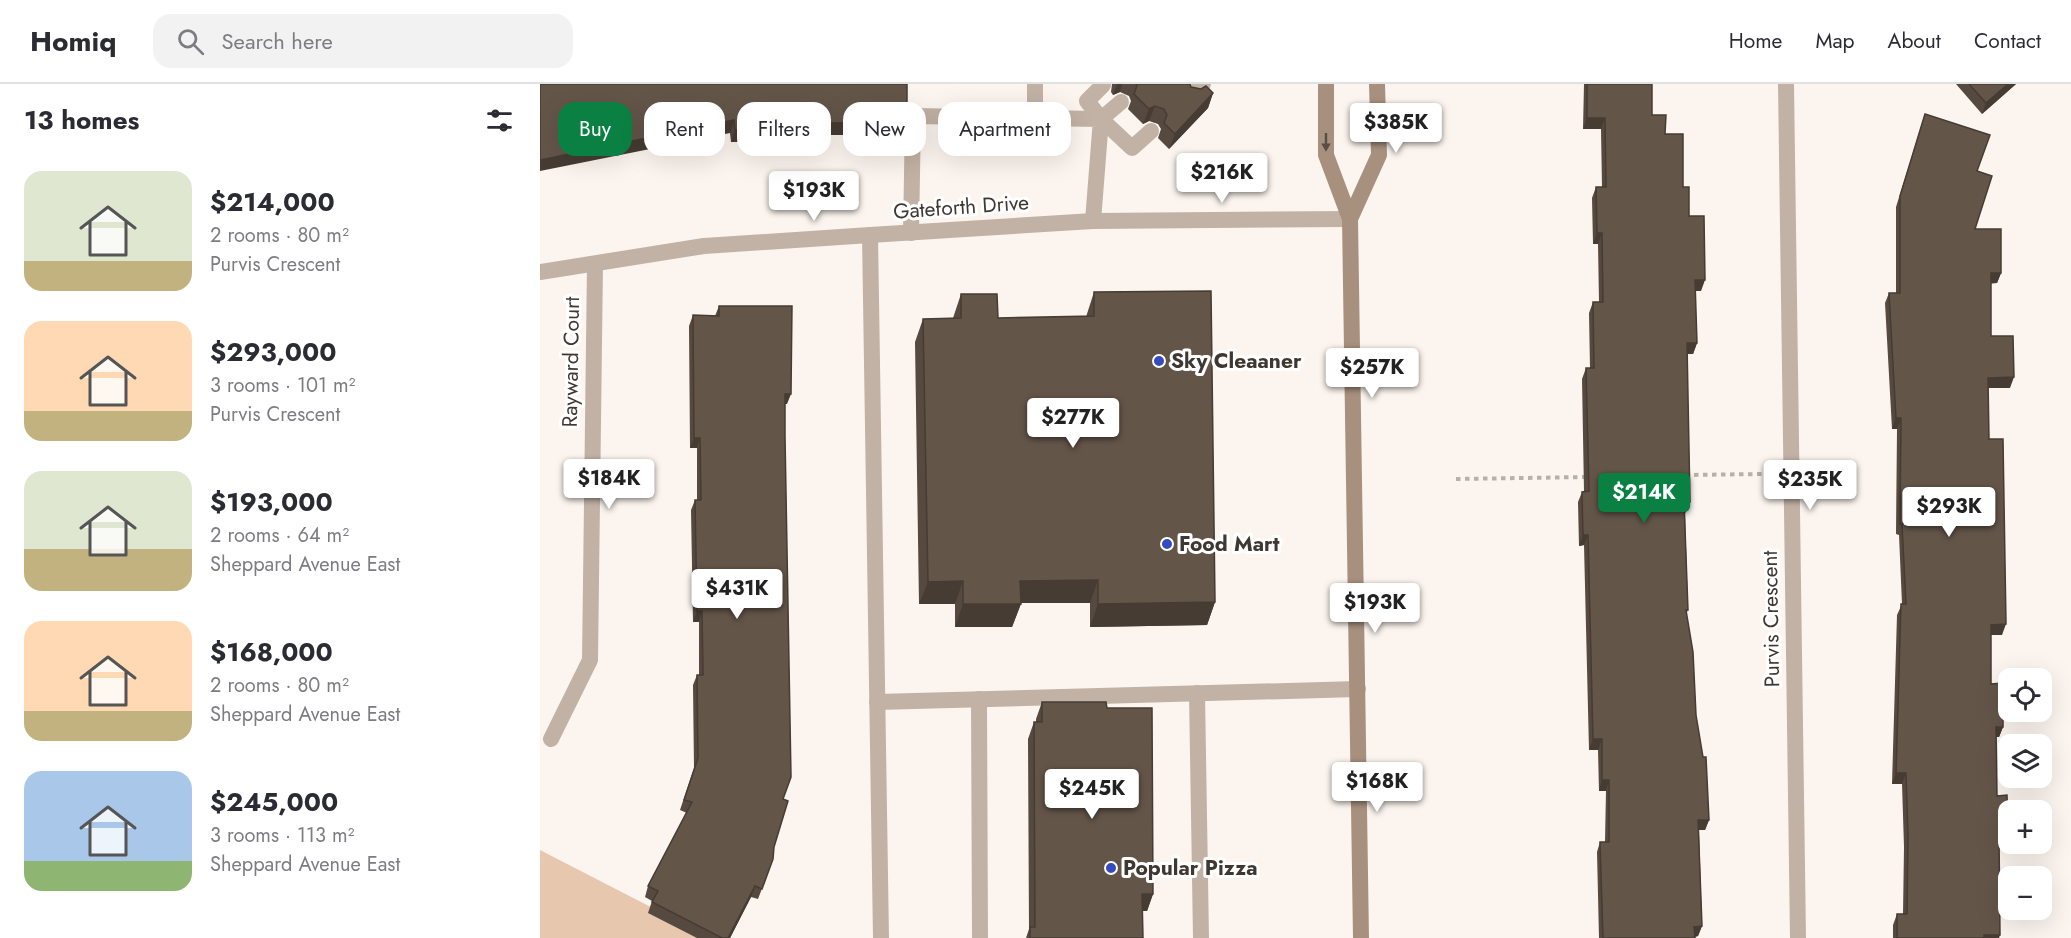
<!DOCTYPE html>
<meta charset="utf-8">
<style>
:root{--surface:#fff;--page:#f2f2f3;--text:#2b2b33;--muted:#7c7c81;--line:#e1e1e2;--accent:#0b8043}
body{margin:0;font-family:Jost,sans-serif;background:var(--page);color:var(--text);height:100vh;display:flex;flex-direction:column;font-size:22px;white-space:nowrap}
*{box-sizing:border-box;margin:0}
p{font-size:20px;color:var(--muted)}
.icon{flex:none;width:33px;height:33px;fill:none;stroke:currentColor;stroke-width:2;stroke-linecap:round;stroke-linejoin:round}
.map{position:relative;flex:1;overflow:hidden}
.details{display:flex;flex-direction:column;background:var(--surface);width:540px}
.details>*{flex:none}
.guide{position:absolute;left:18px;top:18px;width:570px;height:54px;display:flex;gap:12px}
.controls{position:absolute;left:1458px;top:584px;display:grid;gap:12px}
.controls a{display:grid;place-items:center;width:54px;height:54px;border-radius:12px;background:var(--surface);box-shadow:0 6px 24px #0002;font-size:30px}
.price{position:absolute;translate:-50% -51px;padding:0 14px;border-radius:6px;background:#fff;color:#222;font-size:20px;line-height:39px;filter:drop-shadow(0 2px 3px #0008)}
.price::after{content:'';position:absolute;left:50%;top:36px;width:18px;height:14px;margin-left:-9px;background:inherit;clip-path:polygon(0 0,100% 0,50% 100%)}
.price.on{background:var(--accent);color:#fff}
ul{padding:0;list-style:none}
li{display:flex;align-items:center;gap:18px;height:150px;padding:0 24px}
li span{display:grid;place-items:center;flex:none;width:168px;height:120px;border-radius:18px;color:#555}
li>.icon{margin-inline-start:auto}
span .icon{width:72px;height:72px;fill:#fffc;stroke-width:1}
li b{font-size:26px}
h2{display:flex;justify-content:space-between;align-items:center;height:72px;padding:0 24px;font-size:26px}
.tag{padding:0 21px;border-radius:18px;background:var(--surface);box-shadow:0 6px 24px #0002;font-size:21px;line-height:54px}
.tag.on{background:var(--accent);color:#fff}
header{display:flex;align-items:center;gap:36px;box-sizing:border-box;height:84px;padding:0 30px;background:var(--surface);border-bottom:2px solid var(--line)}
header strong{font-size:28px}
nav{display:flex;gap:33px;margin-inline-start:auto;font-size:21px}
.search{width:420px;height:54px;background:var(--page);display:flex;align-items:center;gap:15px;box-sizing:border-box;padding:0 21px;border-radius:18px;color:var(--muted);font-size:22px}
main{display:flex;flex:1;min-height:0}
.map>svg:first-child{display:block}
</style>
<header>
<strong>Homiq</strong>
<div class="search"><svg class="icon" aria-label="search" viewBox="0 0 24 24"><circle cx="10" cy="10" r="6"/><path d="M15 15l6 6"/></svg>Search here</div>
<nav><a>Home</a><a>Map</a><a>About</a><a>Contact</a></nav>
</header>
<main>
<section class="details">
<h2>13 homes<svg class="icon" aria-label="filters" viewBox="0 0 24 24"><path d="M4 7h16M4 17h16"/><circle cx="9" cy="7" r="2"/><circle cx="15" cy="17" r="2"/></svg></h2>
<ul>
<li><span style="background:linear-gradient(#dfe7d0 75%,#c2b280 0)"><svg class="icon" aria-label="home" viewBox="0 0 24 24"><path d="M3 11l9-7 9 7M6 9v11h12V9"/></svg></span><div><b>$214,000</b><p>2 rooms · 80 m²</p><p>Purvis Crescent</p></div></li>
<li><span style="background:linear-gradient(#ffd9b3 75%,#c2b280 0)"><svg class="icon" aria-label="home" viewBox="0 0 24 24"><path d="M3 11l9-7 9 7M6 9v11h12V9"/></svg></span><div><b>$293,000</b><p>3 rooms · 101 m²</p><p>Purvis Crescent</p></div></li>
<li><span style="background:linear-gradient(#dfe7d0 65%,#c2b280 0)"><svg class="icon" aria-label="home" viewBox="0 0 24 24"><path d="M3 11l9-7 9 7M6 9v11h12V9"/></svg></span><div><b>$193,000</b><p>2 rooms · 64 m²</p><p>Sheppard Avenue East</p></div></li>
<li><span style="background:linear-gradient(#ffd9b3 75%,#c2b280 0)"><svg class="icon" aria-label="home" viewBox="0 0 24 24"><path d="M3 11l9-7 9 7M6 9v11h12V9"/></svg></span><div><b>$168,000</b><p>2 rooms · 80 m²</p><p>Sheppard Avenue East</p></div></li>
<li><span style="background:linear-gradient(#a9c7e8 75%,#8fb573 0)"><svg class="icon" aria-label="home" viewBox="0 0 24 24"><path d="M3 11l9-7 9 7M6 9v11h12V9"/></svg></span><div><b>$245,000</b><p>3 rooms · 113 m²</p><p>Sheppard Avenue East</p></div></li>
</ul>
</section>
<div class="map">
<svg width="1531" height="854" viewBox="0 0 1531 854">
<rect width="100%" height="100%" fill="#fcf5ef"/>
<path fill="#e7c7ae" d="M0,766L171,854H0Z"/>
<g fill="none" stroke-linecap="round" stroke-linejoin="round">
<g stroke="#b7b0aa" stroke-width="4" stroke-dasharray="4.5 4.5" stroke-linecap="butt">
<path d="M1145,391L1224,390"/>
<path d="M916,395L1047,393"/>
</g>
<g stroke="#c2b2a5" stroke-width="16">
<path d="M495,0V34"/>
<path d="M563,1L547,17L561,35L592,64L611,47"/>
<path d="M653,10L663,0"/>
<path d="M561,35L581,18"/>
<path d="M371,149L373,32L561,35L553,137"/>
<path d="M330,151L341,854"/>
<path d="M657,609L661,854"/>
<path d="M439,615L440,854"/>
<path d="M337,618L818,605"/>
</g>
<g stroke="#c2b2a5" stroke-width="16">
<path d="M1246,0L1258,854"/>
<path d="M11,655L50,576L55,180"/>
</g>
<path stroke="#c2b2a5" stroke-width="16" d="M0,188L164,162L330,151L553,137L810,135"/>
<g stroke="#a8907e" stroke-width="16">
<path d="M786,0V71L810,135L821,854"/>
<path d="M810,135L839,71L837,0"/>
</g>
</g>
<g fill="#56493f">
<path d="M0,0L362,41H357L353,51H286L261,56L191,58L190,49Z"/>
<path d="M572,0H650L651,3L673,9L668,24L629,65L618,54L621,45L618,40L609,37L603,40L588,25L591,17L589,12L580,8L573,11L571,8Z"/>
<path d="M1044,0H1112V31L1125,50L1143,103L1161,207H1155L1157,259L1153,270H1147L1146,428L1145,429L1148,526L1146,530L1156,631L1169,736L1165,746H1159L1162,842L1158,852L1155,853V854H1059L1057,768L1060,758H1065L1066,707H1059L1058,666H1049L1044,461L1039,462L1038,418L1042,408H1044L1042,295L1046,284H1050L1049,229L1053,218H1059L1058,160H1053L1052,114L1056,103H1062L1061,45H1043Z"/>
<path d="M1416,0H1476L1442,30Z"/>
<path d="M1385,30L1437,87L1435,145L1461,189L1457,199H1451V252L1470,304H1448L1449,355L1462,551H1451V600L1463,643L1459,653H1456L1457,712L1468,751L1464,762H1459V854H1353V841L1357,830H1363L1364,763L1362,700H1352L1357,531L1362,520L1359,451L1356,450L1357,345H1352L1345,219L1349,209H1356V123Z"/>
<path d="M554,208L675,518L667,541L550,543V519H481L472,543H415V520H379L375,258L383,235L413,234L421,210L458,234L546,233Z"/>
<path d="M179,222L247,320H245L243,715L229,786L218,815L211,813L190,854H157L108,829L112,817L105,813L108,802L147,729L140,726L154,684L153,601L157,591H159V538H153L151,426L155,416H157V364H150L149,242L153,231L175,232Z"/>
<path d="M502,618L567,624L613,810L607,827H602L603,854H486L489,845L488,655L494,638H496V635Z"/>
</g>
<g fill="#463c33">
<path d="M577,0H582L580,8L573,11Z"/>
<path d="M1468,0H1476L1442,30L1446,19Z"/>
<path d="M673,9L668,24L629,65L635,50Z"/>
<path d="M615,22L609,37L603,40L609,25Z"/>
<path d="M358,28H367L362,41H357L353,51H286L261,56L191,58L195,46L290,39Z"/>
<path d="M1047,34H1065L1061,45H1043Z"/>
<path d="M194,36L190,49L0,87V76Z"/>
<path d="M1057,149H1062L1058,160H1053Z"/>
<path d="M1451,189H1461L1457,199L1448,200Z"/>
<path d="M1155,196H1165L1161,207H1151Z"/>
<path d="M1147,259H1157L1153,270H1143Z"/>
<path d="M1474,293L1470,304H1444L1448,294Z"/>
<path d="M245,310H251L247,320H241Z"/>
<path d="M1356,334H1361L1357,345H1352Z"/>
<path d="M154,354H160L157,364H150Z"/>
<path d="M1144,418H1150L1146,428L1141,429Z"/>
<path d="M1043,451H1048L1044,461L1039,462Z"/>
<path d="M558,496L550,519H472L480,497Z"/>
<path d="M423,497L415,520H379L388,498Z"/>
<path d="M675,518L667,541L550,543L558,520Z"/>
<path d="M423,520H481L472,543H415Z"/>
<path d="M157,527H162L159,538H153Z"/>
<path d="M1466,540L1462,551H1447L1451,541Z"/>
<path d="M1456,643H1463L1459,653H1452Z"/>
<path d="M1053,655H1062L1058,666H1049Z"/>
<path d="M1356,689H1366L1362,700H1352Z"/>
<path d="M1062,696H1069L1066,707H1059Z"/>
<path d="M1158,736H1169L1165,746H1155Z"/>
<path d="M1459,751H1468L1464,762H1455Z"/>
<path d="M215,802L211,813L190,854H188Z"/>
<path d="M602,810H613L607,827H596Z"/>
<path d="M1162,842L1158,852L1151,853L1154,843Z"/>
<path d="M1444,851H1460L1459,854H1443Z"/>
</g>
<g fill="#645549" stroke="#463c33" stroke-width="1.5">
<path d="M0,0H367V28H358V38L290,39L266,44L195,46L194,36L0,76Z"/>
<path d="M596,0H650L651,3L661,5L666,2L673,9L635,50L624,39L627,31L624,25L615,22L609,25L594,10L597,2Z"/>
<path d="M1047,0H1112V31H1126L1125,50H1143V103H1149V132H1164L1165,196H1155L1157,259H1147L1150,418H1144L1148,526H1146L1153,568L1156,631L1163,673H1166L1169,736H1158L1162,842L1154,843L1155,854H1063L1060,758H1069V696H1062V655H1053L1048,451H1043L1042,408L1049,407L1046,284H1054L1053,218H1063L1062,149H1057L1056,103H1066L1065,34H1047Z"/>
<path d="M1429,0H1468L1446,19Z"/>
<path d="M1385,30L1450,51L1437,87L1452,92L1435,145H1461V189H1451V252H1473L1474,293L1448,294L1449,355H1463L1466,540L1451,541V600L1463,599V643H1456L1457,712L1467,711L1468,751H1459L1460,851H1444V854H1357V830H1367L1368,752L1366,689H1356L1361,520H1366L1362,440H1360L1361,334H1356L1349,209H1360V112Z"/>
<path d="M671,207L675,518L558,520V496L480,497L481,520H423V497L388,498L383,235L421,234V210H457L458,234L554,232V208Z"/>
<path d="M179,222H252L251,310H245V352L251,693L243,715L248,717L234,763L233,775L222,805L215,802L188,854H182L112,818L118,807L108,802L152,718L144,716L158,674L157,591H163L162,527H157L155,416H161L160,354H154L153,231L179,232Z"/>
<path d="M502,618H566L567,624H612L613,810H602L603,854H490V843H495L494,638H502Z"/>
</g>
<defs><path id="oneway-solid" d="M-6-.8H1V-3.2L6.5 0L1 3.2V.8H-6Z" transform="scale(1.5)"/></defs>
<use fill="#594e45" href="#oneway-solid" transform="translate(786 58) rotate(90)"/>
<g fill="#364cbe" stroke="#fff" stroke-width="2">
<circle cx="619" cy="277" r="6"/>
<circle cx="627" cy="460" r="6"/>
<circle cx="571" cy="784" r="6"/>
</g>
<g text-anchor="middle" stroke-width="6" stroke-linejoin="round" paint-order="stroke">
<g font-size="21" fill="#3f3832" stroke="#fff">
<text transform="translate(421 123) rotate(-4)" y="7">Gateforth Drive</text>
<text transform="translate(31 278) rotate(-89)" y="7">Rayward Court</text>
<text transform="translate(1231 535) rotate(-91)" y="7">Purvis Crescent</text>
</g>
<g font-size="21" font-weight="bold" fill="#3f3832" stroke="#fff" text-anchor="start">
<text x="631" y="284">Sky Cleaaner</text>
<text x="639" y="467">Food Mart</text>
<text x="583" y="791">Popular Pizza</text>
</g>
</g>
</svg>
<div class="controls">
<a><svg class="icon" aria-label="locate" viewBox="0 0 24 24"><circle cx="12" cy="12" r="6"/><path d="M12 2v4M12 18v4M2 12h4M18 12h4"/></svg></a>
<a><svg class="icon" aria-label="layers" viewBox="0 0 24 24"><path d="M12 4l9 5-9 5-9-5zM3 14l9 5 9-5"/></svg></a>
<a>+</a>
<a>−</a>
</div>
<b class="price" style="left:856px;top:70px">$385K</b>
<b class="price" style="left:682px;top:120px">$216K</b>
<b class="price" style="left:274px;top:138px">$193K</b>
<b class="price" style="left:832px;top:315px">$257K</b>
<b class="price" style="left:533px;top:365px">$277K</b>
<b class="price" style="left:69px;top:426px">$184K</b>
<b class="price" style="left:1270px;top:427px">$235K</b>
<b class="price on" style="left:1104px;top:440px">$214K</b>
<b class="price" style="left:1409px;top:454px">$293K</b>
<b class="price" style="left:197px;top:536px">$431K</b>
<b class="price" style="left:835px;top:550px">$193K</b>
<b class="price" style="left:837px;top:729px">$168K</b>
<b class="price" style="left:552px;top:736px">$245K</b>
<div class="guide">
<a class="tag on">Buy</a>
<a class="tag">Rent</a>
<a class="tag">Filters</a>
<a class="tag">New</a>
<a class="tag">Apartment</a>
</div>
</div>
</main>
